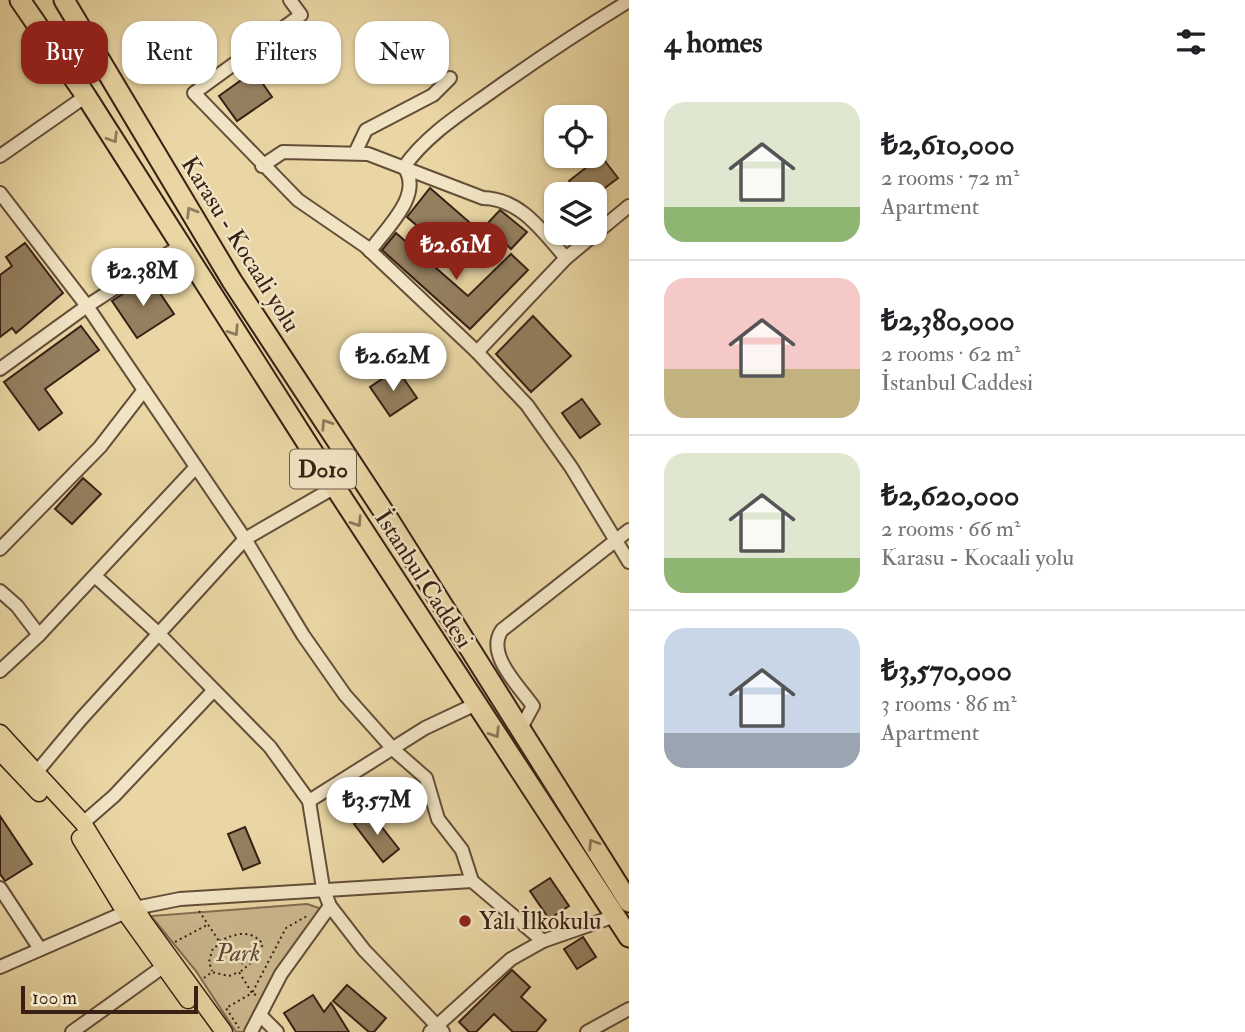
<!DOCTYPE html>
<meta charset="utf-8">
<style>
:root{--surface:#fff;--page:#f6f6f6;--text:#202124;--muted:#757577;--line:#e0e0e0;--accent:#8f2418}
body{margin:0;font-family:"IM FELL Double Pica",serif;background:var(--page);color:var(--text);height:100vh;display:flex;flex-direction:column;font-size:26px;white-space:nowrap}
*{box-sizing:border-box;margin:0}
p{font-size:23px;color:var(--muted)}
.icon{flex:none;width:38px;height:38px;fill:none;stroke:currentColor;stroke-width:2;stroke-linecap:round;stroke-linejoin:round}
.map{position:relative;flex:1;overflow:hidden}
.drawer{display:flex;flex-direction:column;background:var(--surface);width:616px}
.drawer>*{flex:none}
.guide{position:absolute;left:21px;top:21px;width:502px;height:63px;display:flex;gap:14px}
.fabs{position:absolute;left:544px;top:105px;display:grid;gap:14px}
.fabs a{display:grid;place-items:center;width:63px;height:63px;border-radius:14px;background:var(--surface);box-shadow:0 2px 5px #0004;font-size:35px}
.scale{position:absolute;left:21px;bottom:18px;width:177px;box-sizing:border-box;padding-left:7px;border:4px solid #382014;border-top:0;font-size:19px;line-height:24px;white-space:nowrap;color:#382014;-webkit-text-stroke:5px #f1e4c4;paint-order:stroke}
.price{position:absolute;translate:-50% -60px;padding:0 16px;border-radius:24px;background:#fff;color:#222;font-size:23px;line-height:46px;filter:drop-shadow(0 2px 4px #0008)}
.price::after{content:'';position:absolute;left:50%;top:42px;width:21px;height:16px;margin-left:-10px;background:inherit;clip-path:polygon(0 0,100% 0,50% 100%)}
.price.on{background:var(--accent);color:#fff}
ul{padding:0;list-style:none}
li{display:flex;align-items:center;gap:21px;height:175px;padding:0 35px}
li+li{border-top:2px solid var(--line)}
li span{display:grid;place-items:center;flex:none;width:196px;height:140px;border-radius:21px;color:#555}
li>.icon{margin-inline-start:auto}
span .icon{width:84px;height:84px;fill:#fffc;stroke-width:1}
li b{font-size:30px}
h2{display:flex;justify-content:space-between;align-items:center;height:84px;padding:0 35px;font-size:30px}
.chip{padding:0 24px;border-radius:21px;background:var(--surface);box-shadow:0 2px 5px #0004;font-size:24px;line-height:63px}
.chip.on{background:var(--accent);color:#fff}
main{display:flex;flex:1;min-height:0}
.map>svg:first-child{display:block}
</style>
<main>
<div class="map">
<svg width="629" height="1032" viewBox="0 0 629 1032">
<rect width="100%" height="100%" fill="#e9d6a4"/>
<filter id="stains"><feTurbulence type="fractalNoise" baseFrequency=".00286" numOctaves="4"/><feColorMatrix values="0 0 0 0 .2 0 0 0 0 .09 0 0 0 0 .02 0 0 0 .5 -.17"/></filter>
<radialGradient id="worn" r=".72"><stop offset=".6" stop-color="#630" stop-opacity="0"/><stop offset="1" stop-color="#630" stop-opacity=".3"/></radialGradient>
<path fill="#cbb78c" stroke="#826c50" stroke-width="2" d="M307,904L319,908L318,915L246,1032H236L196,971L151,916Z"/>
<g fill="#947f5f" stroke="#382014" stroke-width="2">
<path d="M254,71L272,97L237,121L219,96Z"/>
<path d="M601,156L618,178L597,194H579L569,181Z"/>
<path d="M430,188L476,228L452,256L407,217Z"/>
<path d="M500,210L527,232L511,249L486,225Z"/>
<path d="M396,233L468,296L511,254L528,270L470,329L382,250Z"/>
<path d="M25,243L63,293L16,333L12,328L0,337V275L12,266L6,257Z"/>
<path d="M149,277L174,314L137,338L112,301Z"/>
<path d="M533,316L571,356L531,392L496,354Z"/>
<path d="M81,326L99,350L45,389L62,413L39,430L4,382Z"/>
<path d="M397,369L417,398L390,416L370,387Z"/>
<path d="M582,399L600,424L580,438L562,413Z"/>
<path d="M83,478L101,494L72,524L55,509Z"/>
<path d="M370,812L399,849L383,862L354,824Z"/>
<path d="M0,816L32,864L5,881L0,874Z"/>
<path d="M245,827L260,863L243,870L228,834Z"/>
<path d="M550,878L569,906L549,919L530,891Z"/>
<path d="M583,937L596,957L577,969L564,949Z"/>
<path d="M512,970L530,987L521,997L546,1020L536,1032H513L494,1014L476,1032H469L459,1022Z"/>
<path d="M347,985L386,1018L374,1032H369L333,1001Z"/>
<path d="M313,995L324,1012L331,1003L349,1032H296L284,1013Z"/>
</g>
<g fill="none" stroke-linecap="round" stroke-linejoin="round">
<g stroke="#644e38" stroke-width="16">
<g id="minor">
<path d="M290,0L301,15L194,93L298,200L365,246L477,352L527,405L571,467L629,562"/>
<path d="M355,153L366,130L433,95L450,78"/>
<path d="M0,156L86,96"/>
<path d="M262,166L283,152L368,154L483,198C521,199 542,231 566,258"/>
<path d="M0,193L87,306L245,539L303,635L345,695L394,750L426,778L438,819L462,850L472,881"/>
<path d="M370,251C386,228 424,195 404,167C427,134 462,113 494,90C538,59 583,29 629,1"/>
<path d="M477,352L566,258L629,206"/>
<path d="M0,369L87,306L180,246"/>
<path d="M0,549L100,447L144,390"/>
<path d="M95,576L159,634L270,747L309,801L323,888L330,906L364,950L443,1032"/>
<path d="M0,591L17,606L39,635"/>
<path d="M0,671L39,635L195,468"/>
<path d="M521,728L533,706C519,686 485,654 502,630L629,530"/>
<path d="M35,774L81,719L245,539L335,487"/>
<path d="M309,801L425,728L476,704"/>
<path d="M83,823L114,796L213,691"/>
<path d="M0,888L40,949"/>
<path d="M0,967L135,908L180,899L472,881L543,941"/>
<path d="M260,1015L277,1032"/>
<path d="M72,1032L171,961"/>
<path d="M251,1032L281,974L330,906"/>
<path d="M430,1032L511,959L543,941L615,916"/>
<path d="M587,1032L629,1009"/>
</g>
</g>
<g stroke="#382014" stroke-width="19">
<g id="major">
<path d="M0,733L83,823L144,922L224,1032"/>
<path d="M0,752L39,793"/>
<path d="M80,838L125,912L188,1000"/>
</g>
</g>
<g stroke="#382014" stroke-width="23">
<g id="highway">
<path d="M20,0L86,96L335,487L629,937"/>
<path d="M64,0L232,281L389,520L629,902"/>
</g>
</g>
<g stroke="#382014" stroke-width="2" stroke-dasharray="2 3.5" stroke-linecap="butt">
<path d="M199,911L221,944L213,948L209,962L212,971"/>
<path d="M226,940L245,967"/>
<path d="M219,941C236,934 249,928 263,944L257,958L240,972"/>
<path d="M175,942L207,925"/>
<path d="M204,978L212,972L229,976L239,972L252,993L226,1008L239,1028"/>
<path d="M256,995L252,993L286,928L307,916"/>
</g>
<use href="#minor" stroke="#f1e4c4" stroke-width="12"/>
<use href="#major" stroke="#e9d6a4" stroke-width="16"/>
<use href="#highway" stroke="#e9d6a4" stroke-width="19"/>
</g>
<defs><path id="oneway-chevron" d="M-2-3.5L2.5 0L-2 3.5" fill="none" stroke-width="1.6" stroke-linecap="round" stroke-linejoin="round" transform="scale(1.75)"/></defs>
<g stroke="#907b5c">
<use href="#oneway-chevron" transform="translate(113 138) rotate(58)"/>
<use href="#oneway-chevron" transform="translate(191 212) rotate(-121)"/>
<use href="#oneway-chevron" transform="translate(234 331) rotate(57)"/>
<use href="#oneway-chevron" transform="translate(326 424) rotate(-123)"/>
<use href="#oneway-chevron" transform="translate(357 522) rotate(57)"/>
<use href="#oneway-chevron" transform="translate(495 733) rotate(57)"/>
<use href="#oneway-chevron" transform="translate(593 844) rotate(-122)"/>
</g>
<circle fill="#8f2418" stroke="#f1e4c4" stroke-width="2.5" cx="465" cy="921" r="7"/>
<g text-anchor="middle" stroke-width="5" stroke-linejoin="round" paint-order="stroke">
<rect fill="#f1e4c4" stroke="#705b49" stroke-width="2" x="290" y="449.5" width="66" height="39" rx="5"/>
<g font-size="23" font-weight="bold" fill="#382014">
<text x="323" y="477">D010</text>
</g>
<g font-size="24" fill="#382014" stroke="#f1e4c4">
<text transform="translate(241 244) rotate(58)" y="8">Karasu - Kocaali yolu</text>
<text transform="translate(424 579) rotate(57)" y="8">İstanbul Caddesi</text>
</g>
<g font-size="24" fill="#382014" stroke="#f1e4c4" text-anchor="start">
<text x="479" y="929">Yalı İlkokulu</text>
</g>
<g font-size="24" font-style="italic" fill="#5d4632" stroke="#f1e4c4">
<text x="238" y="961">Park</text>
</g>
</g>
<rect width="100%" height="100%" filter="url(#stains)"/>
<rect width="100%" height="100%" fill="url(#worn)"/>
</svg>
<div class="fabs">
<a><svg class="icon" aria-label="locate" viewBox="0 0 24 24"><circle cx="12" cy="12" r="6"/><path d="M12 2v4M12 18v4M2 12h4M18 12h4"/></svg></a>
<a><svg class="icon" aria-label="layers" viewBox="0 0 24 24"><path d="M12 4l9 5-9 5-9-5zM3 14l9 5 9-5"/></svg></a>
</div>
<div class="scale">100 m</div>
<b class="price on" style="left:456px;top:282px">₺2.61M</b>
<b class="price" style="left:143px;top:308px">₺2.38M</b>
<b class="price" style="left:393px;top:393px">₺2.62M</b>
<b class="price" style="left:377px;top:837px">₺3.57M</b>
<div class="guide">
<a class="chip on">Buy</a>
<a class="chip">Rent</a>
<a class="chip">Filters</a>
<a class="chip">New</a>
</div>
</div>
<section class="drawer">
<h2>4 homes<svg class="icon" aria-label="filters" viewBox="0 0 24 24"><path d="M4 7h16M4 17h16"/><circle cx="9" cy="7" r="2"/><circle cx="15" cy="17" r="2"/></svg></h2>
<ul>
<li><span style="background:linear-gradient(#dfe7d0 75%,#8fb573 0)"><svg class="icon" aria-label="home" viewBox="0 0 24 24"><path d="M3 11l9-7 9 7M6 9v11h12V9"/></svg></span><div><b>₺2,610,000</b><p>2 rooms · 72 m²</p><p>Apartment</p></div></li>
<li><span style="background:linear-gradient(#f6c9c9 65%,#c2b280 0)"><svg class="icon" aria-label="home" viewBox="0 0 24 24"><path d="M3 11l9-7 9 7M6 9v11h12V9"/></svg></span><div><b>₺2,380,000</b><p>2 rooms · 62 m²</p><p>İstanbul Caddesi</p></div></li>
<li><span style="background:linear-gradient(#dfe7d0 75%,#8fb573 0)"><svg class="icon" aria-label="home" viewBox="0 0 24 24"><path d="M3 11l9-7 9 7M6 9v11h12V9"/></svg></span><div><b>₺2,620,000</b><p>2 rooms · 66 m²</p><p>Karasu - Kocaali yolu</p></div></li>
<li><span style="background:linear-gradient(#c9d6e8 75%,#9aa5b1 0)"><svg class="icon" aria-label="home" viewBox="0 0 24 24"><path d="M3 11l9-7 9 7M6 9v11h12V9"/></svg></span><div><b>₺3,570,000</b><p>3 rooms · 86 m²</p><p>Apartment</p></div></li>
</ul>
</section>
</main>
